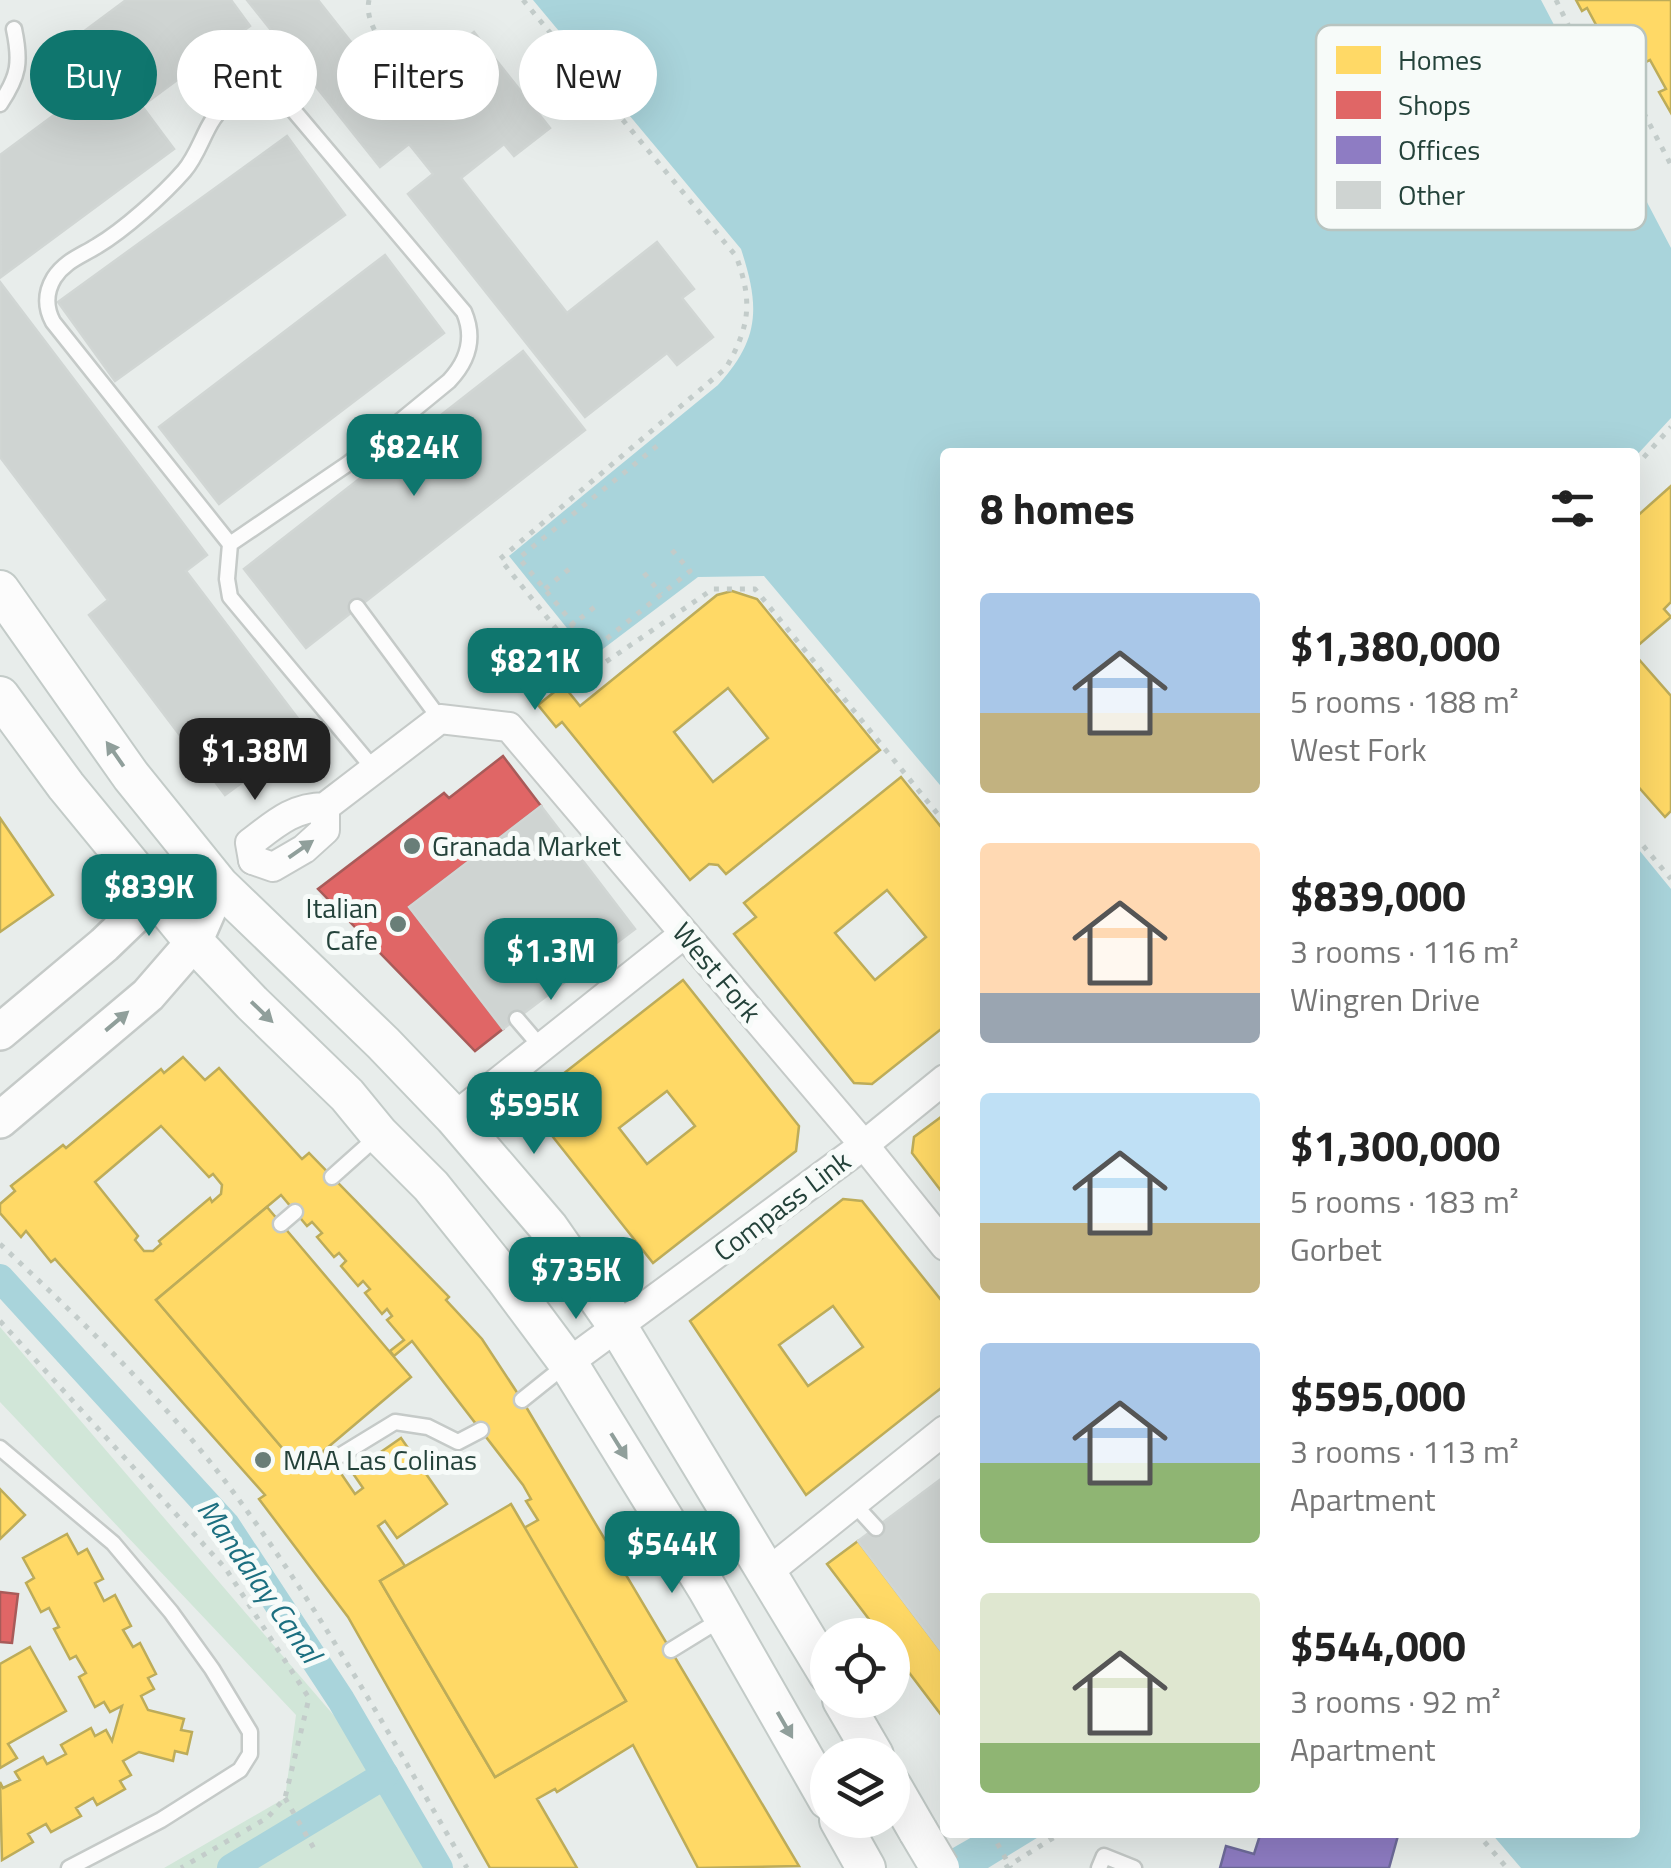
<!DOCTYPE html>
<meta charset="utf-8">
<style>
:root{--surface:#fff;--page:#f6f6f6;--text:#222;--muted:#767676;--accent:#0f766e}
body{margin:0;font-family:"Titillium Web",sans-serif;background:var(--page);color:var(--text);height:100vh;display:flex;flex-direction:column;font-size:38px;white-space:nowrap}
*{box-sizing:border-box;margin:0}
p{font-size:32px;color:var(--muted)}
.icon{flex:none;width:55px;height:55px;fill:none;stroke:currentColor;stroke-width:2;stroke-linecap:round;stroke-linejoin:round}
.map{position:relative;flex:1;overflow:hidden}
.panel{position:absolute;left:940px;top:448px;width:700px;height:1390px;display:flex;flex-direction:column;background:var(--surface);border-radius:10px;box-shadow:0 10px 40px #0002}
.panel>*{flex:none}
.banner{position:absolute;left:30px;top:30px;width:760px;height:90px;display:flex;gap:20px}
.buttons{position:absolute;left:810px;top:1618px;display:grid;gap:20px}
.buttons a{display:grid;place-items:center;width:100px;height:100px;border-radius:50%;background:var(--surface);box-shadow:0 10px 40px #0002;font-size:50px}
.price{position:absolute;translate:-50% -85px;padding:0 22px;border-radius:20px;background:var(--accent);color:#fff;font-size:32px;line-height:65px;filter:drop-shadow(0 2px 5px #0008)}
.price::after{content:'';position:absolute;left:50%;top:60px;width:30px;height:22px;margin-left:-15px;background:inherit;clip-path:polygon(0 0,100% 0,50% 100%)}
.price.on{background:#222;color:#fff}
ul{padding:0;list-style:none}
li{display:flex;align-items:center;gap:30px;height:250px;padding:0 40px}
li span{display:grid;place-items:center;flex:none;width:280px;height:200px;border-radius:10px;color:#555}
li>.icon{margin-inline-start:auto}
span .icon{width:120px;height:120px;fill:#fffc;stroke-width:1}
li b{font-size:42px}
h2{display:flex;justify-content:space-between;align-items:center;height:120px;padding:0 40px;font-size:42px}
.tag{padding:0 35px;border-radius:45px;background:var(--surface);box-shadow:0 10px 40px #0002;font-size:35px;line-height:90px}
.tag.on{background:var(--accent);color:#fff}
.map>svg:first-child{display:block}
</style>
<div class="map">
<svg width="1671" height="1868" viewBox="0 0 1671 1868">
<rect width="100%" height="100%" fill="#e8edeb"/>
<path fill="#d1e6d8" d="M0,1327L385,1775L441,1868H164L285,1798L296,1715L0,1402Z"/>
<g fill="#a9d4db">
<path d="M533,0H1541L1671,248V418L1635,457V452H945V791L764,576L698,577L591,658L509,556L718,385C760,339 760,307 741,249Z"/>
<path d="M1635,845L1671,889V1868H1521L1491,1833L1635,1832Z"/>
<path d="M979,1833H1045L988,1868H918Z"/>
</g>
<g fill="#ffd966" stroke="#bdac59" stroke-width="2.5" fill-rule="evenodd">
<path d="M1576,0H1671V113L1659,92L1666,89L1650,60L1619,76L1598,39L1602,36L1587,8L1582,11Z"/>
<path d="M1671,486V602L1664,609L1671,617L1635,648V518Z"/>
<path d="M732,591L757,599L880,750L726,874L718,865L709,864L690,880L562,722L556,727L538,705L563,685L580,706L717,595ZM728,688L768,738L713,782L674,732Z"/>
<path d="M1636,656L1671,696V811L1665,817L1635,783Z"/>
<path d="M901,777L945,832V1026L872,1084L854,1083L734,934L756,917L744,903ZM887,890L926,937L875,980L835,933Z"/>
<path d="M0,818L53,895L0,932Z"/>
<path d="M683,980L799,1126L796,1151L653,1263L526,1103ZM667,1091L695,1126L647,1164L619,1128Z"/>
<path d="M183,1057L205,1080L219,1068L302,1159L309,1153L449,1297L446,1300L482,1339L522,1400L799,1866L698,1868L633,1745L557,1792L555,1789L537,1799L577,1868H490L348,1617L259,1499L265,1495L55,1259L51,1262L26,1231L21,1237L0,1213V1204L15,1191L11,1186L63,1145L66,1148L161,1069L164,1073ZM161,1126L209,1177L213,1174L222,1185L221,1194L212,1202L210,1198L159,1241L161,1244L153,1251H144L135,1240L138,1236L95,1182ZM281,1195L307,1226L312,1222L322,1233L317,1237L334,1257L339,1253L346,1261L341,1266L358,1286L363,1281L370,1289L365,1293L382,1314L387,1309L392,1316L387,1320L404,1340L390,1351L394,1356L412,1341L523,1485L531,1499L526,1501L538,1520L524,1528L626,1701L495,1777L380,1581L405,1566L378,1526L385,1521L397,1538L447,1504L401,1438L352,1472L363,1488L355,1494L325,1450L301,1470L156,1300Z"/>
<path d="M945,1114V1196L912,1153L914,1137Z"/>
<path d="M843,1199L862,1201L945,1305V1385L806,1495L690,1321ZM833,1306L863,1347L808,1386L779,1345Z"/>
<path d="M267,1207L411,1377L301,1470L156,1300Z"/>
<path d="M0,1489L25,1515L0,1539Z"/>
<path d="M511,1504L626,1701L495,1777L380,1581Z"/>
<path d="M67,1534L78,1554L87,1549L103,1579L95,1583L104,1601L115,1595L131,1626L123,1630L133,1647L140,1643L156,1674L148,1678L154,1689L141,1696L148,1710L184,1719L181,1730L192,1732L187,1754L175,1751L173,1761L139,1752L123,1761L131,1775L120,1781L125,1789L97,1805L93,1798L76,1808L81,1816L51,1832L46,1824L28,1834L33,1842L2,1860L0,1782L3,1788L20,1780L15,1772L43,1757L47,1764L66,1754L61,1745L91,1728L95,1736L106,1730L112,1741L122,1706L110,1712L104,1702L95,1707L79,1677L86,1673L76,1656L70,1659L54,1629L59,1627L49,1608L41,1612L26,1583L34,1578L23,1558Z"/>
<path d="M858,1541L945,1656V1720L892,1650V1635H881L827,1564Z"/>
<path d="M30,1647L66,1711L8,1744L17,1758L0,1768V1664Z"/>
</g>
<g fill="#e06666" stroke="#a85b59" stroke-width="2.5">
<path d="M503,756L541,806L409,907L503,1029L475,1051L318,889L444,793L449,798Z"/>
<path d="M0,1592L18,1594L12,1643L0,1642Z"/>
</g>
<path fill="#8e7cc3" stroke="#6e6b9a" stroke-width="2.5" d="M1261,1832H1399L1389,1868H1220L1226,1846L1254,1854Z"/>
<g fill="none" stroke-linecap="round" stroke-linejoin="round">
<g stroke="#a9d4db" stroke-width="28">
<path d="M0,1278L226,1525L341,1700L439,1868"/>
<path d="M231,1868L385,1775"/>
</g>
</g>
<g fill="#cfd4d2" stroke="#d1d6d4" stroke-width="2.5">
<path d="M126,0H231L250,26L142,106L174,149L1,277L0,155L108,75L79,35Z"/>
<path d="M247,0H318L403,108L444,76L434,63L474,32L550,128L514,156L504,144L461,178L567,313L657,242L694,289L682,298L713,337L677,365L667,353L585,417L408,194L433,174L409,144L380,167Z"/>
<path d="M287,136L345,215L115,381L58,302Z"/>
<path d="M385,255L444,333L219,504L159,427Z"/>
<path d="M0,282L207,555L186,571L309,733L225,795L89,615L108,600L0,457Z"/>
<path d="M523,351L585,430L306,648L244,569Z"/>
<path d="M541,806L635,929L503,1029L409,907Z"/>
<path d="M945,1476V1656L858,1541Z"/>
</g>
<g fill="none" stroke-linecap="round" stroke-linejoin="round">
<g stroke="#c5cac8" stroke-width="19">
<g id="service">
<path d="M0,104C19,76 21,62 14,29"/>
<path d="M230,544L349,463L449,381C468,361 475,338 464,312L289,105C271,95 250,90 231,101C205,118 203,149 184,171C163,195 124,230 97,246C81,256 65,261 54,278C45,293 45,307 53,322L230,544L227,579L230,597L373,768"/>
<path d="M357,607L440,719"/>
<path d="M517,1019L541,1047"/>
<path d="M332,1177L379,1135"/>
<path d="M281,1224L295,1212"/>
<path d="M522,1400L567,1364"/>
<path d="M0,1448L113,1543L171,1612L212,1669L250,1732V1754L240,1770L161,1820L69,1868"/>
<path d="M341,1455L395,1422L428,1427L458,1442L481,1430"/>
<path d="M854,1504L876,1528"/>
<path d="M671,1650L723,1618"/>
<path d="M1099,1868L1104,1856L1134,1868"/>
</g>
</g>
<g stroke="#c5cac8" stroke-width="32">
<g id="minor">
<path d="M253,860L250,843C275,824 293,807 325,807L440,719L509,727L864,1145L945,1246"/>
<path d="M253,860L273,867L304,849L325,830V807"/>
<path d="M454,1117L684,934"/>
<path d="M568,1363L864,1145L945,1079"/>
<path d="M768,1572L945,1430"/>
</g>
</g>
<g stroke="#c5cac8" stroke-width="40">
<g id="tertiary">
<path d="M0,1032L104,945L157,894L219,885"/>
<path d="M0,1120L148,995L194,942L219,885"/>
</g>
</g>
<g stroke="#c3cbc8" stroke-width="42">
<g id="secondary">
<path d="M0,590L131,776L219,885L383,1043L454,1117L549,1228L618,1327L828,1674"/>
<path d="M0,696L66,786L194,942L252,1003L347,1095L379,1134L431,1186L504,1277L568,1363L708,1590L828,1800"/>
<path d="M842,1700L874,1755"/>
<path d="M892,1786L918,1831"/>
<path d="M839,1820L866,1868"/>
</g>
</g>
<g stroke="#c3ccca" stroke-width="5" stroke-dasharray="5 8" stroke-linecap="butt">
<path d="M369,0C362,32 404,66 422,89"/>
<path d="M523,0L736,256C753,301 750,326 726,368L500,559L591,672L713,589H755L945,823"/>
<path d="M1556,0L1610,111L1636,98L1671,165"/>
<path d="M657,446L519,558L594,649L690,571L672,550"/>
<path d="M1635,467L1671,427"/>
<path d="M644,573L661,594"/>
<path d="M545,589L574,565"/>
<path d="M560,635L597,605"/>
<path d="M1635,836L1671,879"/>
<path d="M0,1244C83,1322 166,1401 234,1493C322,1612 393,1741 467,1868"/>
<path d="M0,1321L226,1569L309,1698L285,1798L267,1818L181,1868"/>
<path d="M285,1798L316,1852"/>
<path d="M1476,1832L1507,1868"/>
<path d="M1005,1868L1061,1833L1068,1832"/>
</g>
<use href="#service" stroke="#fcfcfc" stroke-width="14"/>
<use href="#minor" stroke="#fcfcfc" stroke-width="28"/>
<use href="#tertiary" stroke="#fcfcfc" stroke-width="35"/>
<use href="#secondary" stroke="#fcfcfc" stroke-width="38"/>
<g stroke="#c3cbc8" stroke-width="42" stroke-linecap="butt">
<path id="secondary-bridge" d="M918,1831L940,1868"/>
</g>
<path stroke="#c3ccca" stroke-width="5" stroke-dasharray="5 8" stroke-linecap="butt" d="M991,1832L1011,1868"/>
<use href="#secondary-bridge" stroke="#fcfcfc" stroke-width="38"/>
</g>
<defs><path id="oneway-solid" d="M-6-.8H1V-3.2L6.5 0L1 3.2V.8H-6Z" transform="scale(2.5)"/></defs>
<g fill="#909f9b">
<use href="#oneway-solid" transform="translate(115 754) rotate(-125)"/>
<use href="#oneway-solid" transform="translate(301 849) rotate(-35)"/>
<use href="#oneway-solid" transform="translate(262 1012) rotate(44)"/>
<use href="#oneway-solid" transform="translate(117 1021) rotate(-40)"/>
<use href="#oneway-solid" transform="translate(619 1446) rotate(58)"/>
<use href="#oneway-solid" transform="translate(785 1725) rotate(60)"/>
</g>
<g fill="#697e78" stroke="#f7fbf9" stroke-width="4">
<circle cx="412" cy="846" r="10"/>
<circle cx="398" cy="924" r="10"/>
<circle cx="263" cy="1460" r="10"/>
</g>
<g text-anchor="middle" stroke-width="10" stroke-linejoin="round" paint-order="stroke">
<g font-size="28" fill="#24423a" stroke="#f7fbf9" text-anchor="start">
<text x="432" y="856">Granada Market</text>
<text x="378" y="918" text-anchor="end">Italian<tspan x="378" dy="32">Cafe</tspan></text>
<text x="283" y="1470">MAA Las Colinas</text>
</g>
<g font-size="28" fill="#24423a" stroke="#f7fbf9">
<text transform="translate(717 972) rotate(50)" y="10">West Fork</text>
<text transform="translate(782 1206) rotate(-37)" y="10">Compass Link</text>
</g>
<g font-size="30" font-style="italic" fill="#1c6f80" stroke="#f7fbf9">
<text transform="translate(259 1581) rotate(55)" y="10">Mandalay Canal</text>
</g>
</g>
<rect x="1316" y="25" width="330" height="205" rx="15" fill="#f7fbf9" stroke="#b8c4c0" stroke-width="2.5"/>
<rect x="1336" y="46" width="45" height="28" fill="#ffd966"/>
<rect x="1336" y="91" width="45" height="28" fill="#e06666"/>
<rect x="1336" y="136" width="45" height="28" fill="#8e7cc3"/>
<rect x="1336" y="181" width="45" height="28" fill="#cfd4d2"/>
<g font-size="28" fill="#24423a">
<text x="1398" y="70">Homes</text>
<text x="1398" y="115">Shops</text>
<text x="1398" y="160">Offices</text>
<text x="1398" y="205">Other</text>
</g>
</svg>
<div class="buttons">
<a><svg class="icon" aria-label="locate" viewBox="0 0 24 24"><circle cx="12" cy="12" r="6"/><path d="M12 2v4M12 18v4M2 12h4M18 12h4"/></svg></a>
<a><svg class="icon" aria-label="layers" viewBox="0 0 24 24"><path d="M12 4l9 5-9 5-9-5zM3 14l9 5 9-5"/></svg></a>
</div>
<b class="price" style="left:414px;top:499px">$824K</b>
<b class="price" style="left:535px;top:713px">$821K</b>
<b class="price on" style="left:255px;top:803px">$1.38M</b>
<b class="price" style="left:149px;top:939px">$839K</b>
<b class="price" style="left:551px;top:1003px">$1.3M</b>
<b class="price" style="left:534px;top:1157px">$595K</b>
<b class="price" style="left:576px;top:1322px">$735K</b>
<b class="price" style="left:672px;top:1596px">$544K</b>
<div class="banner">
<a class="tag on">Buy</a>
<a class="tag">Rent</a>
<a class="tag">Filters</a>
<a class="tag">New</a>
</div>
<section class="panel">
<h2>8 homes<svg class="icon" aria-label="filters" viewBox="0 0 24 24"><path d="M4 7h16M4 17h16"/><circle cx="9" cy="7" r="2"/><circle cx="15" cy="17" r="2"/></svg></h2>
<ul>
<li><span style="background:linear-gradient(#a9c7e8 60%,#c2b280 0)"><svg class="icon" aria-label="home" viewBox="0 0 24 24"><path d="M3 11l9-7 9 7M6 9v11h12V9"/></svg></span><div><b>$1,380,000</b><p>5 rooms · 188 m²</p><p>West Fork</p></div></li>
<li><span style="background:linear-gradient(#ffd9b3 75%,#9aa5b1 0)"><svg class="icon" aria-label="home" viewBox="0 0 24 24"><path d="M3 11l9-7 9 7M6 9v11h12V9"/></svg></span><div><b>$839,000</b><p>3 rooms · 116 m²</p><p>Wingren Drive</p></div></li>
<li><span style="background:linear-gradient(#bfe0f5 65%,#c2b280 0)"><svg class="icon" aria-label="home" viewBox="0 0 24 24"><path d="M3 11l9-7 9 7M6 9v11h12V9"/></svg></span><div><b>$1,300,000</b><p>5 rooms · 183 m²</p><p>Gorbet</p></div></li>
<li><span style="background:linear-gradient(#a9c7e8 60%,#8fb573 0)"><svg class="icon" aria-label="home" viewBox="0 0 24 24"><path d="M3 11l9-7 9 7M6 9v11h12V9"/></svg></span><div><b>$595,000</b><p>3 rooms · 113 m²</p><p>Apartment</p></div></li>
<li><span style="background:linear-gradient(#dfe7d0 75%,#8fb573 0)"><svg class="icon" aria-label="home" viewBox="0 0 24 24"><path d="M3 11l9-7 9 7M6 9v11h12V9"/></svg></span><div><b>$544,000</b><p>3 rooms · 92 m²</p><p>Apartment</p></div></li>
</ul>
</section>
</div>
